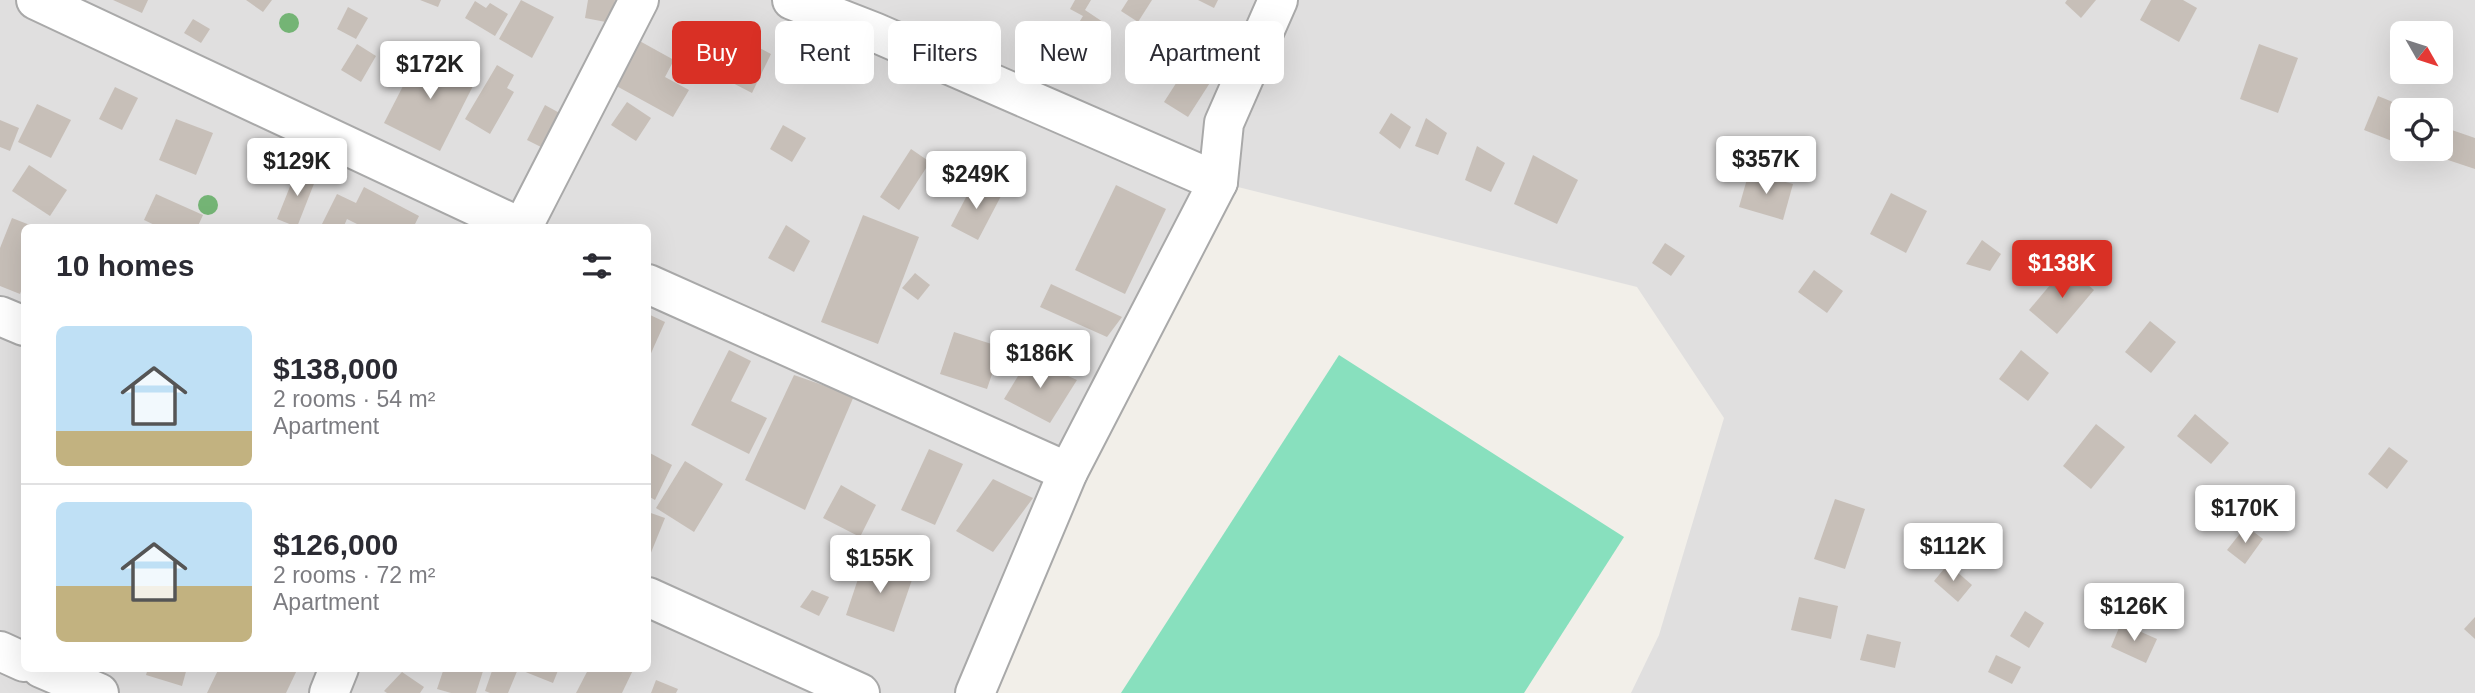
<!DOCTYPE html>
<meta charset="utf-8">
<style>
:root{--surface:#fff;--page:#f7f7f7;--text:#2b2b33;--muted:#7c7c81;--line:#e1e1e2;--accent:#d93025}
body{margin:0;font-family:Arial,sans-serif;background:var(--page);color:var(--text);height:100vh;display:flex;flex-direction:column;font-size:26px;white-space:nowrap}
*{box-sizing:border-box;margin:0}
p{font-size:23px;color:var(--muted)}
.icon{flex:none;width:38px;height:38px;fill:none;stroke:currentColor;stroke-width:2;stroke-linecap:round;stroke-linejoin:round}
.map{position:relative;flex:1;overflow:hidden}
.drawer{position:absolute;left:21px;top:224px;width:630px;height:448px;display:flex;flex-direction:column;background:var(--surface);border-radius:10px;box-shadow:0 7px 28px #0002}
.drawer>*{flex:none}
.hud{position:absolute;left:672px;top:21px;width:665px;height:63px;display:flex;gap:14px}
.needle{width:46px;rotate:129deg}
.tools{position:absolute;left:2390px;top:21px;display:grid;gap:14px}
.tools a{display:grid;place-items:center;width:63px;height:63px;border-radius:10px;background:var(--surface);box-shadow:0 7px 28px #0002;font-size:35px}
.price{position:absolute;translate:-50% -60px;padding:0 16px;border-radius:7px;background:#fff;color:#222;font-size:23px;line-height:46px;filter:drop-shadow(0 2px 4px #0008)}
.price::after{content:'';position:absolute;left:50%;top:42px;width:21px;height:16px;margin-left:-10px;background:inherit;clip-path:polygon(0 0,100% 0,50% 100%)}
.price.selected{background:var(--accent);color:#fff}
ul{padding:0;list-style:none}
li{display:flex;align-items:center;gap:21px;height:175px;padding:0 35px}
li+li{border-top:2px solid var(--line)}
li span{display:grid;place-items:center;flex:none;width:196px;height:140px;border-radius:10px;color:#555}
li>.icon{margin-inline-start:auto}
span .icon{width:84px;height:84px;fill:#fffc;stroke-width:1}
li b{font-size:30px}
h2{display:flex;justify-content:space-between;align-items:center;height:84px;padding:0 35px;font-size:30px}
.pill{padding:0 24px;border-radius:10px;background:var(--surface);box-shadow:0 7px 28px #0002;font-size:24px;line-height:63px}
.pill.selected{background:var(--accent);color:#fff}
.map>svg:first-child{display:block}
</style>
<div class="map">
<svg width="2475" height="693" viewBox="0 0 2475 693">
<rect width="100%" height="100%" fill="#f2efe9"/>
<path fill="#e0dfdf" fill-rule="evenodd" d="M0,0H2475V693H1631L1659,635L1724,418L1637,287L1218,182L1224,126L993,693H0ZM2403,33H2441V72H2403ZM2403,110H2441V149H2403ZM24,228H648V668H24Z"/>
<path fill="#88e0be" d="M1339,355L1624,537L1524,693H1121Z"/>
<g fill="#c7bfb8">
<path d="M113,0H148L142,13Z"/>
<path d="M246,0H272L263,12Z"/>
<path d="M420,0H441L438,7Z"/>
<path d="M521,0L554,17L532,58L499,39Z"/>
<path d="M588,0H615L611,23L585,18Z"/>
<path d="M1075,0H1091L1085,10L1103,22L1080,58L1064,47L1083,16L1070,9Z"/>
<path d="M1128,0H1152L1138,22L1121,11Z"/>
<path d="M1198,0H1218L1214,8Z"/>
<path d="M2067,0H2096L2081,18L2065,3Z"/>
<path d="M2151,0H2183L2197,8L2179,42L2140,20Z"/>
<path d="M475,1L486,8L490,3L508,14L495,36L465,18Z"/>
<path d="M348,7L368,18L356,39L337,29Z"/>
<path d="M193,19L210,29L201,43L184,33Z"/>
<path d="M717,26L771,54L752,93L698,65Z"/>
<path d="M636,39L674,60L665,77L689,90L673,117L611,83Z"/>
<path d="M357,44L376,56L361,82L341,70Z"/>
<path d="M2259,44L2298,58L2278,113L2240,99Z"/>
<path d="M1198,49L1222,64L1188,117L1164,102Z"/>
<path d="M421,51L476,80L440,151L384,123Z"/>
<path d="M497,65L514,75L507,88L514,92L490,134L465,119Z"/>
<path d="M115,87L138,98L122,130L99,119Z"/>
<path d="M2378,96L2405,107L2392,141L2364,130Z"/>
<path d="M627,102L651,118L636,141L611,125Z"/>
<path d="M37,104L71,120L51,158L18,142Z"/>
<path d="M545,105L565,116L547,150L527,140Z"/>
<path d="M1391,113L1411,127L1400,149L1379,133Z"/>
<path d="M1426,118L1447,133L1438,155L1415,146Z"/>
<path d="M176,119L213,133L196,175L159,160Z"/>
<path d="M0,120L19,128L10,151L0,147Z"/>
<path d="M783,125L806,138L792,162L770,149Z"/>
<path d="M2446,128L2475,138V169L2436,156L2439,149H2441Z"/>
<path d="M1477,146L1505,163L1491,192L1465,180Z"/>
<path d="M911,149L930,162L899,210L880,197Z"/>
<path d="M1533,155L1578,180L1557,224L1514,204Z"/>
<path d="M29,165L67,190L50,216L12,191Z"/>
<path d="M297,169L317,176L297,227L277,219Z"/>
<path d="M1749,172L1793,184L1783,220L1739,207Z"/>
<path d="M974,182L1001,196L978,240L951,226Z"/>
<path d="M1116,185L1166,209L1125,294L1075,270Z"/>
<path d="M364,187L419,216L413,228H365L347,219L343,228H320L337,194L356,203Z"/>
<path d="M1891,193L1927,211L1906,253L1870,234Z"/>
<path d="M156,194L203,215L197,228H161L144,220Z"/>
<path d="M863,215L919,237L878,344L821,322Z"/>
<path d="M12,218L35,227L24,228V283L20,294L0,286V248Z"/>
<path d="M786,225L810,241L794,272L768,258Z"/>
<path d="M1982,240L2001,254L1990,271L1966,264Z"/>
<path d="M1665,243L1685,256L1671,276L1652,263Z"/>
<path d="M2066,266L2094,290L2057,334L2029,310Z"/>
<path d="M1814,270L1843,291L1827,313L1798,292Z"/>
<path d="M915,273L930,285L918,300L902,288Z"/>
<path d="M1051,284L1122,317L1107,337L1040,307Z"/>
<path d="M648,314L665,322L648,360Z"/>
<path d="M2150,321L2176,342L2151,373L2125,352Z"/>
<path d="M954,332L1001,347L987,389L940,374Z"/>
<path d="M729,350L751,361L731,401L767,418L749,454L691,425Z"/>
<path d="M2021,350L2049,373L2028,401L1999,379Z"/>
<path d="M1029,358L1077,380L1050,423L1004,399Z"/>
<path d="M794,375L854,396L805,510L745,480Z"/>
<path d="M2195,414L2229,443L2211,464L2177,436Z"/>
<path d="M2096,424L2125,447L2091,489L2063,466Z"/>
<path d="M2389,447L2408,461L2387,489L2368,474Z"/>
<path d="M929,449L963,464L935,525L901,510Z"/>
<path d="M648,452L672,465L655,500L648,496Z"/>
<path d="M685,461L723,484L694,532L656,508Z"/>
<path d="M993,479L1033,498L993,552L956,531Z"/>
<path d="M841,485L876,505L860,537L823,518Z"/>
<path d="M1835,499L1865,509L1845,569L1814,559Z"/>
<path d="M648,512L665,518L648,560Z"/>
<path d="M2246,526L2263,539L2245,564L2227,550Z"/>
<path d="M865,558L914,574L894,632L846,615Z"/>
<path d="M1948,564L1972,585L1958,602L1934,581Z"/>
<path d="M812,590L829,597L819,616L800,607Z"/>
<path d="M1799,597L1838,606L1831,639L1791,630Z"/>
<path d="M2025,611L2044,623L2029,648L2010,636Z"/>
<path d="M2475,617V639L2464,629Z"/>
<path d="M2121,623L2157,639L2146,663L2111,647Z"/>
<path d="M1867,634L1901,642L1895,668L1860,660Z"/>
<path d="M1996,655L2021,667L2012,684L1988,672Z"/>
<path d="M148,668H187L182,686L146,675Z"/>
<path d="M219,668H298L286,693H207Z"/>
<path d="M444,668H484L476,693H451L437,689Z"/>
<path d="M493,668H559L553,683L518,669L508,693H490L485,691Z"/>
<path d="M589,668H634L622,693H576Z"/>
<path d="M402,672L424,687L420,693H387L384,691Z"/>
<path d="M656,680L678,689L676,693H651Z"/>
</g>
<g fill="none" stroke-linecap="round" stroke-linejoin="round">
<g stroke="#a9a9a9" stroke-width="42">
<g id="minor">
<path d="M36,0L522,228"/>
<path d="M792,0L874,32L1218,182"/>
<path d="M522,228L639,0"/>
<path d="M648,284L1068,472"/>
<path d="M0,316L24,326"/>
<path d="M648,597L860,693"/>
<path d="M0,651L24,662"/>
<path d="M41,668L99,693"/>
<path d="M329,693L339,668"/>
<path d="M975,693L1068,472L1218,182L1224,123L1278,0"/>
</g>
</g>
<use href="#minor" stroke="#fff" stroke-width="38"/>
</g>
<g fill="#74b475">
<circle cx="289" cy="23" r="10"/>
<circle cx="208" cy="205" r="10"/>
</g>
</svg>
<div class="tools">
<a><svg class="needle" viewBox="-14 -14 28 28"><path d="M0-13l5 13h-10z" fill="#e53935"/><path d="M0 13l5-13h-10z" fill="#7c7c81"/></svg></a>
<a><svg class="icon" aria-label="locate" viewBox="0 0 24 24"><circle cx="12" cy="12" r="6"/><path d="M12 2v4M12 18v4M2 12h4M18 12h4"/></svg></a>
</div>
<b class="price" style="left:430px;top:101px">$172K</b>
<b class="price" style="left:1766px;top:196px">$357K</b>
<b class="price" style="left:297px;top:198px">$129K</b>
<b class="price" style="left:976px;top:211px">$249K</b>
<b class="price selected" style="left:2062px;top:300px">$138K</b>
<b class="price" style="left:1040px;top:390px">$186K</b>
<b class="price" style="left:2245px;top:545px">$170K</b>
<b class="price" style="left:1953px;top:583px">$112K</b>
<b class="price" style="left:880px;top:595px">$155K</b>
<b class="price" style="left:2134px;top:643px">$126K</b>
<div class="hud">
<a class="pill selected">Buy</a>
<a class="pill">Rent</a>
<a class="pill">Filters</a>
<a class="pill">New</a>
<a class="pill">Apartment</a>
</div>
<section class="drawer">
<h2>10 homes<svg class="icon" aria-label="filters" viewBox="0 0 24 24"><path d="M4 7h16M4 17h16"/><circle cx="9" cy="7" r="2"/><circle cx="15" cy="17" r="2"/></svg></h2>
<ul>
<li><span style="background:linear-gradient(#bfe0f5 75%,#c2b280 0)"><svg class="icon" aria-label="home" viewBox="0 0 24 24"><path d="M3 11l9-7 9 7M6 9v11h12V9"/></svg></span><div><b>$138,000</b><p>2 rooms · 54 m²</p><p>Apartment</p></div></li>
<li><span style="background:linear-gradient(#bfe0f5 60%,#c2b280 0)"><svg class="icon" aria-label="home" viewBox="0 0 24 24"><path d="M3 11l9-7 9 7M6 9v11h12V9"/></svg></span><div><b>$126,000</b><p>2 rooms · 72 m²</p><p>Apartment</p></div></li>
</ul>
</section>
</div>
